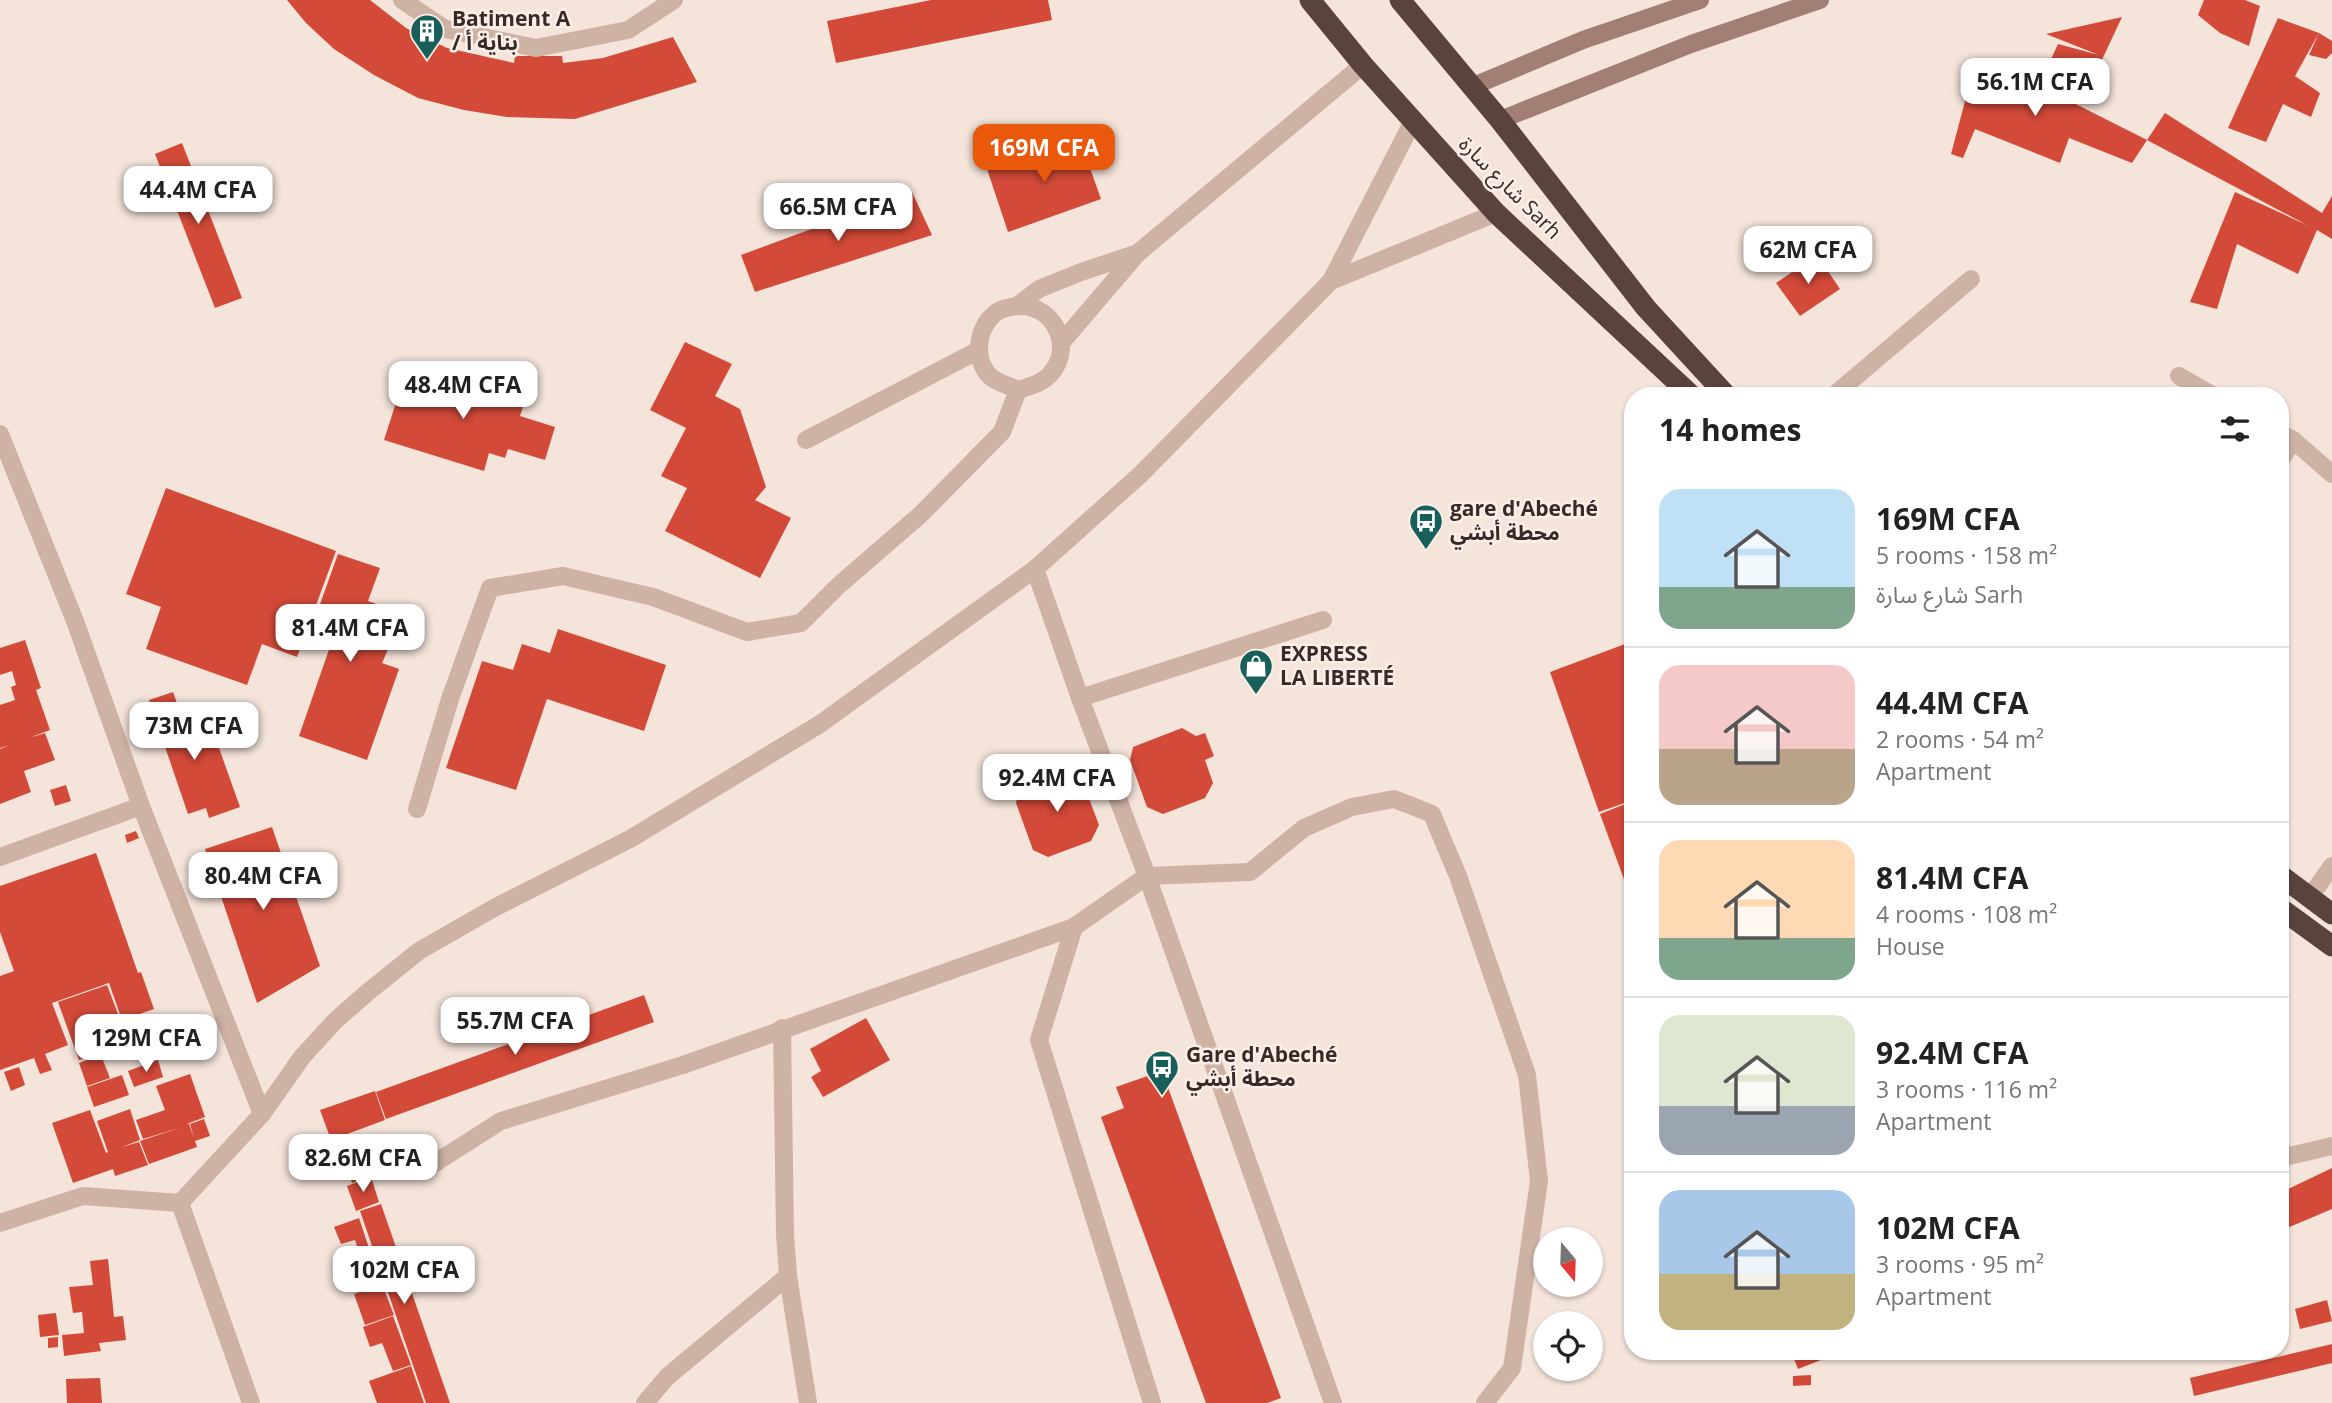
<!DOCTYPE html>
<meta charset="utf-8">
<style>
:root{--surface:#fff;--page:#f6f6f6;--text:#222;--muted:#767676;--line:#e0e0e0;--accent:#ea580c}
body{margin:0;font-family:"Open Sans","Noto Sans Arabic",sans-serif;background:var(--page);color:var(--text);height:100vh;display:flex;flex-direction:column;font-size:26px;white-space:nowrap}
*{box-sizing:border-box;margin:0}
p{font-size:23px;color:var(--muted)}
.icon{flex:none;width:38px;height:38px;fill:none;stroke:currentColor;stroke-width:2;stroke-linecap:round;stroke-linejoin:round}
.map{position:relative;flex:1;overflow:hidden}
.side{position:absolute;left:1624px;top:387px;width:665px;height:973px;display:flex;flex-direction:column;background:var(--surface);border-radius:28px;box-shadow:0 2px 5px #0004}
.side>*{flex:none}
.needle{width:46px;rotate:161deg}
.controls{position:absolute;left:1533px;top:1227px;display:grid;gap:14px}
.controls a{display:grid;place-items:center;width:70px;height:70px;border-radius:50%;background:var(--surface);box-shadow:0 2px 5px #0004;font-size:35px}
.price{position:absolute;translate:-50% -60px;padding:0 16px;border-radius:14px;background:#fff;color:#222;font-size:23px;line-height:46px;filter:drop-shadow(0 2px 4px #0008)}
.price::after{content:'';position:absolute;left:50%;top:42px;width:21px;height:16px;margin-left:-10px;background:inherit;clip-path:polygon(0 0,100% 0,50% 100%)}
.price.selected{background:var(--accent);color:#fff}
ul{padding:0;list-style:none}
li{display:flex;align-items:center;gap:21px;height:175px;padding:0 35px}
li+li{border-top:2px solid var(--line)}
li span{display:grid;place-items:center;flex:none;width:196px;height:140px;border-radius:21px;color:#555}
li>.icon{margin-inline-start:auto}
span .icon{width:84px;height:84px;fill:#fffc;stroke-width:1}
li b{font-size:30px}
h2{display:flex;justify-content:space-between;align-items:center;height:84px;padding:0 35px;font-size:30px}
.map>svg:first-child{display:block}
</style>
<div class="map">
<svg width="2332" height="1403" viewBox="0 0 2332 1403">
<rect width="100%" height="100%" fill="#f4e4da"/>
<g fill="#d34a39">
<path d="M287,0H370L406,28L447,48L514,63L515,56H562L563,63L603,58L673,37L697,82L575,119L507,117L464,110L418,98L374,75L334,49L306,23Z"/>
<path d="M931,0H1048L1052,20L836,63L827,21Z"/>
<path d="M2204,0H2245L2260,6L2249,46L2220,33L2198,15Z"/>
<path d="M2122,17L2085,96L2039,85L2058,44L2099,55L2046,34Z"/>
<path d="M2278,18L2319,33L2332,41V53L2326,59L2309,55L2319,33L2295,76L2320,93L2311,117L2283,104L2266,142L2228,128Z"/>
<path d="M1976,60L2002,67L2147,140L2132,163L2069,138L2060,163L1975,129L1963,158L1951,154Z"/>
<path d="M2165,113L2322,213L2332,196V239L2317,230L2298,274L2237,244L2217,309L2190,302L2235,192L2307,225L2147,140Z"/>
<path d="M1079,137L1101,199L1008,232L987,169Z"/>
<path d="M182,143L242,298L215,308L155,154Z"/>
<path d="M912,192L932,235L755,292L741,255Z"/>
<path d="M1817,255L1840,289L1800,316L1776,283Z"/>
<path d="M685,342L732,364L715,396L740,409L766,487L755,500L791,518L760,578L665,531L687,488L661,476L686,428L650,410Z"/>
<path d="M408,365L525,401L520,416L555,427L545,460L508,449L505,458L489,453L484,471L384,440Z"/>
<path d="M166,488L336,551L297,657L262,644L247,685L146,649L161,607L126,594Z"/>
<path d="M338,554L380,568L368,601L383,606L370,640L389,647L382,663L399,669L367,760L299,736L332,641L310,632Z"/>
<path d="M558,629L666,665L644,731L547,699L516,790L446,768L482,661L513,670L522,644L550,653Z"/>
<path d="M25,640L41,688L36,690L50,730L29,738L45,733L55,760L24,771L31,792L0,804V749L8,746L0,748V705L15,700L11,687L16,685L12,671L0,675V648Z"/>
<path d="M1625,644L1633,665V800L1599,812L1550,672Z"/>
<path d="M173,692L191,742L214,734L240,807L209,818L206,808L188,814L149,700Z"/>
<path d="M1182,728L1196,736L1205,733L1214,756L1205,760L1213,783L1205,798L1163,814L1147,807L1130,760L1133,747Z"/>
<path d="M1068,771L1082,780L1099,825L1091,841L1048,857L1033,850L1016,803L1019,789Z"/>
<path d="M66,785L71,801L55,806L50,790Z"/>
<path d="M1633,801V879L1625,882L1600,814Z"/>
<path d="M272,827L320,966L257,1003L205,849Z"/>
<path d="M136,831L139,838L127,843L125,835Z"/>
<path d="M96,853L138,973L141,972L154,1009L122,1020L109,983L52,1003L68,1045L45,1054L52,1070L40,1074L34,1058L0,1070V976L14,971L0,932V886Z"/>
<path d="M1633,882V905H1632L1625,885Z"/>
<path d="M107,985L123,1027L95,1036L101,1052L79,1060L58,1002Z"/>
<path d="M644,995L654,1022L386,1119L376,1092Z"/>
<path d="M866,1018L890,1060L823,1097L811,1077L821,1071L810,1049Z"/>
<path d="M101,1055L110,1078L87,1086L79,1063Z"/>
<path d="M158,1060L163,1077L134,1087L128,1071Z"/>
<path d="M19,1067L25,1085L11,1091L4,1072Z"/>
<path d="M1162,1071L1281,1398L1267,1403H1206L1101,1117L1124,1108L1116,1087Z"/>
<path d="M190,1074L205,1117L187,1124H189L194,1138L190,1124L204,1119L210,1136L195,1141L197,1147L149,1164L140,1141L182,1127L143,1139L136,1120L165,1110L156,1086Z"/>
<path d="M122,1075L129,1095L94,1107L87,1087Z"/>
<path d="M375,1091L385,1120L331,1140L320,1110Z"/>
<path d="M130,1109L140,1140L122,1147L139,1142L148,1165L115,1176L113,1169L73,1183L52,1123L90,1110L106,1153L108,1152L97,1121Z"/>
<path d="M383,1145L392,1167L371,1174L363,1153Z"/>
<path d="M361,1154L370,1176L352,1183L343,1160Z"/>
<path d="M2332,1168V1209L2280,1231V1193Z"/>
<path d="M371,1177L379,1202L356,1211L347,1186Z"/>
<path d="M381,1204L450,1403H426L360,1211Z"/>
<path d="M359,1218L369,1248L359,1252L355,1240L341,1244L334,1227Z"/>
<path d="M108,1259L114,1317L123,1316L126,1340L99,1343L101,1351L64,1356L62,1335L84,1333L82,1312L73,1313L69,1287L93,1285L90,1261Z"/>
<path d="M382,1284L394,1315L365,1325L354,1294Z"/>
<path d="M2327,1300L2332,1321L2300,1329L2295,1309Z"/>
<path d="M56,1313L59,1335L40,1337L38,1315Z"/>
<path d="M393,1316L411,1365L393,1371L382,1343L370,1347L363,1327Z"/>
<path d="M58,1337V1347L48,1348V1338Z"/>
<path d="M2332,1344V1363L2194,1396L2190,1378Z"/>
<path d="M1791,1351H1844L1798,1369Z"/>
<path d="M411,1366L424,1403H377L369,1381Z"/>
<path d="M1811,1375V1385L1793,1386V1376Z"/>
<path d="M100,1378L102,1403H67L66,1379Z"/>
</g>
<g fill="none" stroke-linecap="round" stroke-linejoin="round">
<g stroke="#ceb2a4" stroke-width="18">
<path d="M402,0L445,29L536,48L628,30L674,0"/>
<path d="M1017,306C1022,306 1028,306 1033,308C1059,317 1070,350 1052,372C1044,383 1030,386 1018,390C1010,386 999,383 992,378C971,360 977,323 1000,310C1005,308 1012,307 1017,306Z"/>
<path d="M1017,306L1039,289L1081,272L1138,253"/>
<path d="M1061,343L1138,253L1363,65"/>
<path d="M1833,396L1971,279"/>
<path d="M806,440L979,350"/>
<path d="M2280,461L2293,440"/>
<path d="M1035,569L1080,698L1147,876L1333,1403"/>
<path d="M1080,698L1323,620"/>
<path d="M417,809L450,699L490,588L563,576L653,597L747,632L801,623L838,586L920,515L1002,432L1018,390"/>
<path d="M1074,927L1039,1040L1152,1403"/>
<path d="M782,1028L785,1234L788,1276L808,1403"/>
<path d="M2280,1158L2332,1146"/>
<path d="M435,1163L501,1121L683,1065L1074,927L1147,876L1250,872L1304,828L1352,807L1394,799L1432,814L1458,876L1527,1075L1539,1181L1512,1368L1485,1403"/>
<path d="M645,1403L667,1377L788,1276"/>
</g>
<g stroke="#ceb2a4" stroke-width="18">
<path d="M1331,281L1496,213"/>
<path d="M2179,376L2214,396"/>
<path d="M2280,433L2293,440L2332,474"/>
<path d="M0,434L75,621L141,806L262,1114"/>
<path d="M0,857L141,806"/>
<path d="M2310,897L2332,866"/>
<path d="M180,1203L251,1403"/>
<path d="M0,1223L83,1196L180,1203L262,1114L302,1057L336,1020L368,992L419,951L494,908L630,839L820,724L1035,569L1141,474L1331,281L1413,121"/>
</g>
<g stroke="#a27f75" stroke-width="18">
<path d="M1471,87L1583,40L1700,0"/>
<path d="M1500,120L1691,44L1820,0"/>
</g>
<g stroke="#5a423d" stroke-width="21">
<path d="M1310,0L1363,65L1496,213L1692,396"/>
<path d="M1400,0L1500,120L1646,308L1727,396"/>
<path d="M2280,875L2332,914"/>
<path d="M2280,908L2332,946"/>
</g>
</g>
<defs>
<g id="building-pin" transform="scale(1.75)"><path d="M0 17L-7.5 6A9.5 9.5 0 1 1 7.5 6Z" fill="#185e5a" stroke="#fbefe7"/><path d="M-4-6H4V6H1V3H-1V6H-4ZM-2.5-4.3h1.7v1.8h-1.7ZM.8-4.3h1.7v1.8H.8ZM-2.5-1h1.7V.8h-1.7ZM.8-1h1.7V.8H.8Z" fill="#fff"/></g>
<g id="bus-pin" transform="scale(1.75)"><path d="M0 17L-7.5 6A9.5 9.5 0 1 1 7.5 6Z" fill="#185e5a" stroke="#fbefe7"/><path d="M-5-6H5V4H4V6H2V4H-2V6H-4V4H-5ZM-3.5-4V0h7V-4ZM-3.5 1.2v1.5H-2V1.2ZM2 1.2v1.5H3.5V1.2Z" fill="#fff"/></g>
<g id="shop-pin" transform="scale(1.75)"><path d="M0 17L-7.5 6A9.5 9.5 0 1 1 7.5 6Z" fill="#185e5a" stroke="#fbefe7"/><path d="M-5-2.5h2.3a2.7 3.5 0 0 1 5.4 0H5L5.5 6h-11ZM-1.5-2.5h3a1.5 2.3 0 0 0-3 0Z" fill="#fff"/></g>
</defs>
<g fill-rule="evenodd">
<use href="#building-pin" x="427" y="31"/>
<use href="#bus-pin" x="1426" y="521"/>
<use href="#shop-pin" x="1256" y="666"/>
<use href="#bus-pin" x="1162" y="1067"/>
</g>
<g text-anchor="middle" stroke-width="5" stroke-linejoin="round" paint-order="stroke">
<g font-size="21" font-weight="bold" fill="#382a27" stroke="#fbefe7" text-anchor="start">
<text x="452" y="26">Batiment A<tspan x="452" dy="24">/ بناية أ</tspan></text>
<text x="1450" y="516">gare d'Abeché<tspan x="1450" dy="24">محطة أبشي</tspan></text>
<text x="1280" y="661">EXPRESS<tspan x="1280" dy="24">LA LIBERTÉ</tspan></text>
<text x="1186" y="1062">Gare d'Abeché<tspan x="1186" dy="24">محطة أبشي</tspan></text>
</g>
<g font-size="21" fill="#382a27" stroke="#fbefe7">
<text transform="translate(1510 188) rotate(45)" y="7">شارع سارة Sarh</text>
</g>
</g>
</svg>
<div class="controls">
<a><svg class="needle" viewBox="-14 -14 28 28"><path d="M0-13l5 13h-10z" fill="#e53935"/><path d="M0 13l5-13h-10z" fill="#767676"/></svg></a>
<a><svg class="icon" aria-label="locate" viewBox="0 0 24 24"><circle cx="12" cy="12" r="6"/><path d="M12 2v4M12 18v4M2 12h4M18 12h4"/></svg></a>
</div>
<b class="price" style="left:2035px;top:118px">56.1M CFA</b>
<b class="price selected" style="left:1044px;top:184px">169M CFA</b>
<b class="price" style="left:198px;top:226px">44.4M CFA</b>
<b class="price" style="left:838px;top:243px">66.5M CFA</b>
<b class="price" style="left:1808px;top:286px">62M CFA</b>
<b class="price" style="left:463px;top:421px">48.4M CFA</b>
<b class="price" style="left:350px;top:664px">81.4M CFA</b>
<b class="price" style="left:194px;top:762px">73M CFA</b>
<b class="price" style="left:1057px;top:814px">92.4M CFA</b>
<b class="price" style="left:263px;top:912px">80.4M CFA</b>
<b class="price" style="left:515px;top:1057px">55.7M CFA</b>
<b class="price" style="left:146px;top:1074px">129M CFA</b>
<b class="price" style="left:363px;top:1194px">82.6M CFA</b>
<b class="price" style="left:404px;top:1306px">102M CFA</b>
<section class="side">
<h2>14 homes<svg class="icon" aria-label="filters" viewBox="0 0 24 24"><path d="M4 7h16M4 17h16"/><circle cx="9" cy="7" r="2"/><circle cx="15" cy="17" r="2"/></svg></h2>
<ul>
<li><span style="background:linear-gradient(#bfe0f5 70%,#7fa58c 0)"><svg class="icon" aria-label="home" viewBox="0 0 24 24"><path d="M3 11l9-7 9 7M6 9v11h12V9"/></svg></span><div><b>169M CFA</b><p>5 rooms · 158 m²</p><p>شارع سارة Sarh</p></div></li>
<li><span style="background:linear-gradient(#f6c9c9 60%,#b9a48a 0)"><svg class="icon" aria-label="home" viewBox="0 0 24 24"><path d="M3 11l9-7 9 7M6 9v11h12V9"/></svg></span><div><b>44.4M CFA</b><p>2 rooms · 54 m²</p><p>Apartment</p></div></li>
<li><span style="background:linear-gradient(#ffd9b3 70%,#7fa58c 0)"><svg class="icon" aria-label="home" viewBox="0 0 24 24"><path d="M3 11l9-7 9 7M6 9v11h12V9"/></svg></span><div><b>81.4M CFA</b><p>4 rooms · 108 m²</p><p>House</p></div></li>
<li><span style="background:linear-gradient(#dfe7d0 65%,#9aa5b1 0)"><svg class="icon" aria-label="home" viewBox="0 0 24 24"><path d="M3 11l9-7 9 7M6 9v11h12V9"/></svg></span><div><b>92.4M CFA</b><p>3 rooms · 116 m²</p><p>Apartment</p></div></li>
<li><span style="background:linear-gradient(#a9c7e8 60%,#c2b280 0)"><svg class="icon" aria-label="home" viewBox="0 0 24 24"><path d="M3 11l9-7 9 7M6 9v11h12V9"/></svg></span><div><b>102M CFA</b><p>3 rooms · 95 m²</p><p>Apartment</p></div></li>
</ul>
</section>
</div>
